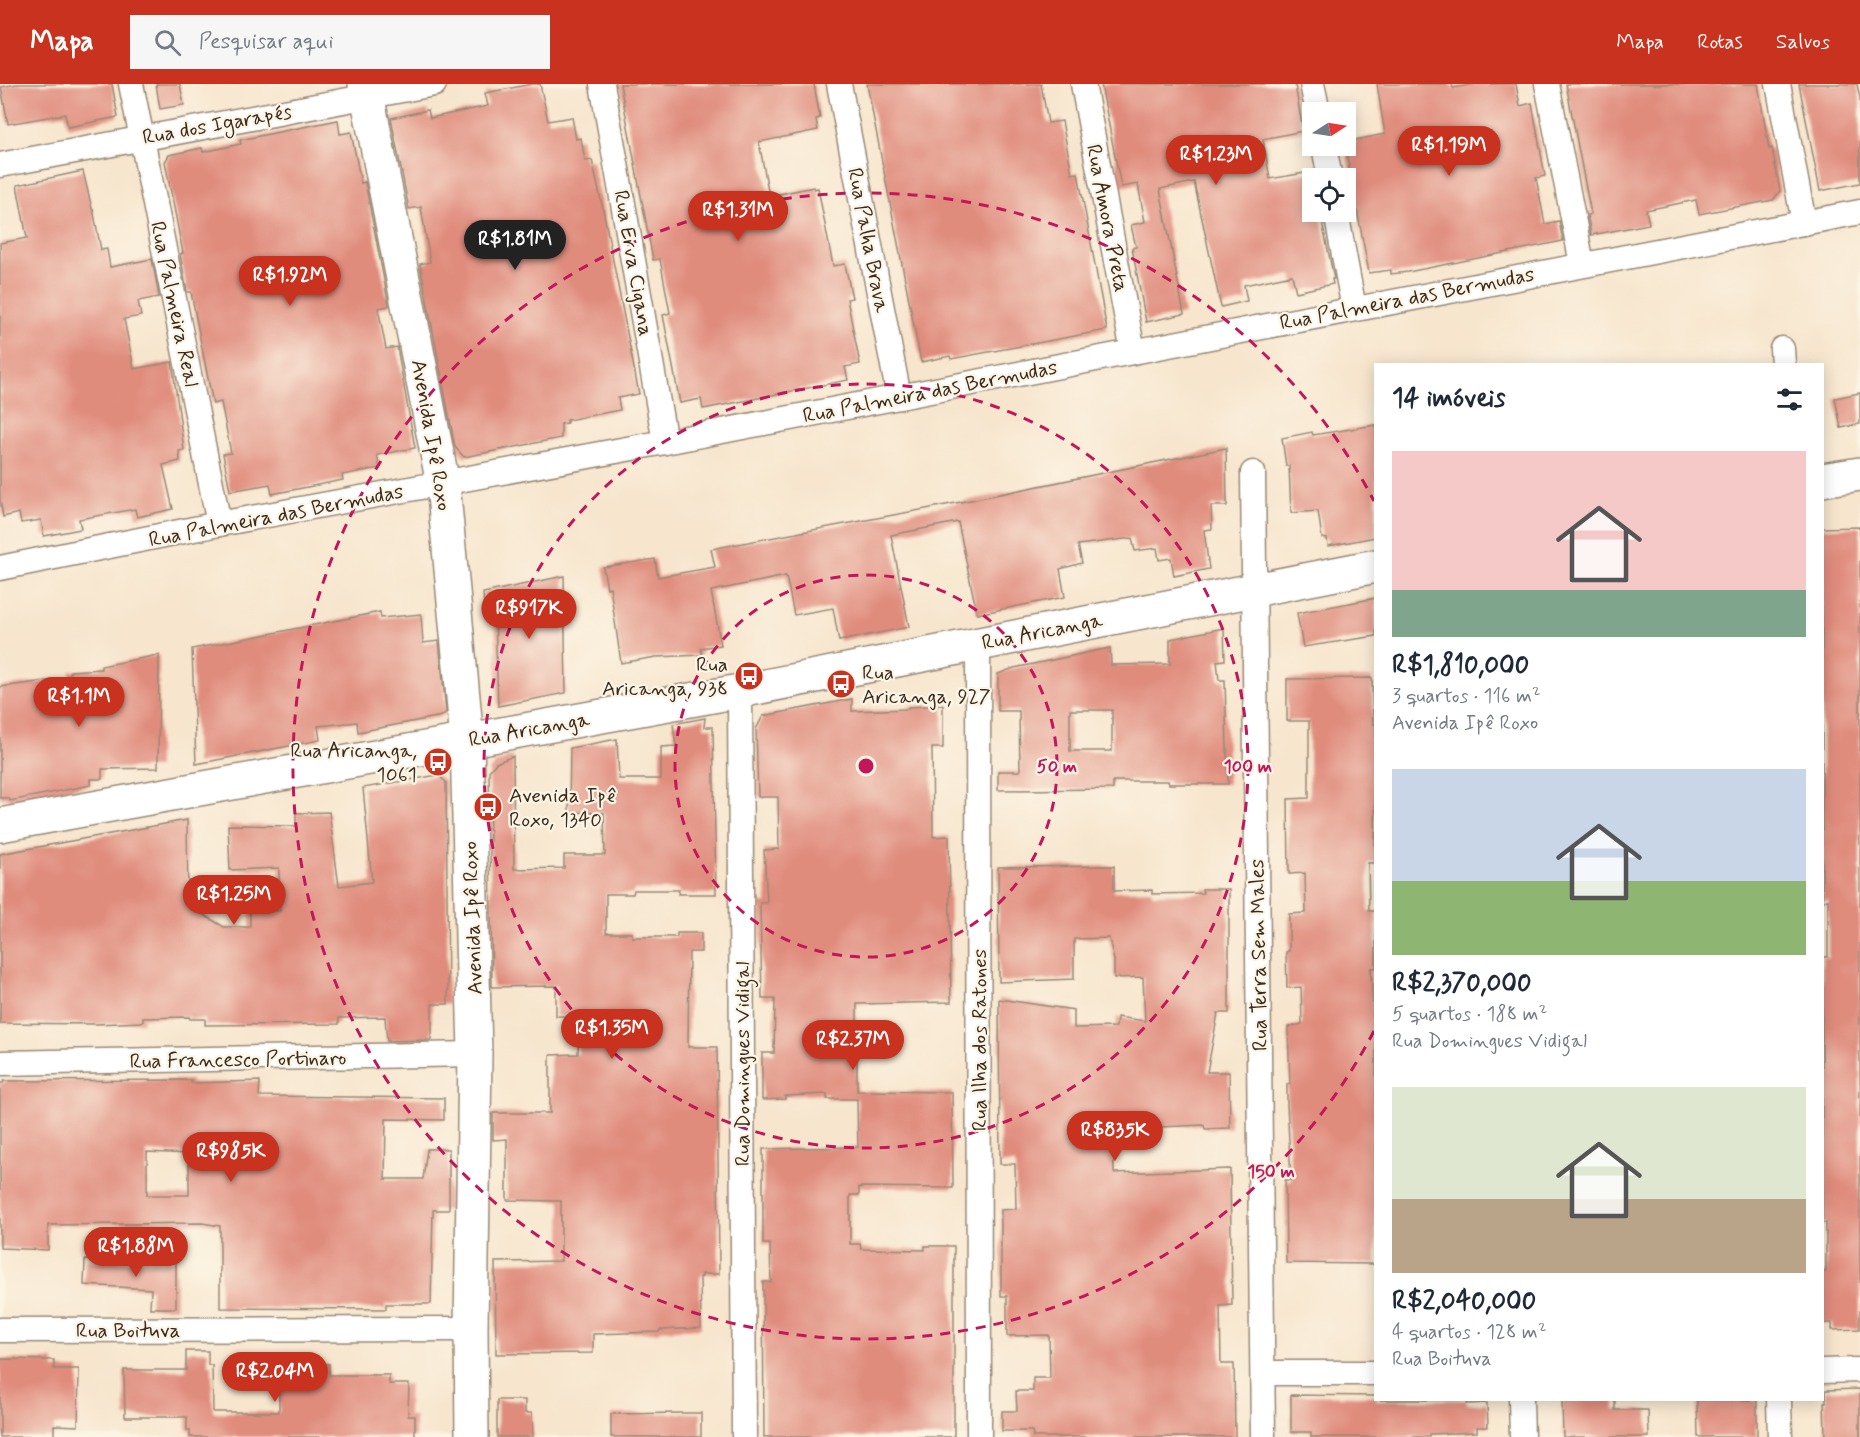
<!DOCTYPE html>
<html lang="pt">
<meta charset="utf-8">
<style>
:root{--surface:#fff;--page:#f6f6f7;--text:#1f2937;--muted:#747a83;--accent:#c8321e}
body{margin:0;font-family:Mynerve,sans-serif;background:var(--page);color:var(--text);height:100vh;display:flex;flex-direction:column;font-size:22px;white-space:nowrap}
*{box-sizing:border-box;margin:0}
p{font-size:20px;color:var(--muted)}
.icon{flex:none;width:33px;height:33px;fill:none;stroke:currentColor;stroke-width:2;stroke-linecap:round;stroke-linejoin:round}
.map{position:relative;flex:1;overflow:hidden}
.details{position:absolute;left:1374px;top:279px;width:450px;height:1038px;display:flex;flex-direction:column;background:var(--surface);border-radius:0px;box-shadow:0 3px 15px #0003}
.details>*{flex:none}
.needle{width:39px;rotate:78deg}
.controls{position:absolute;left:1302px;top:18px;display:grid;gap:12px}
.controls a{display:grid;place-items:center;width:54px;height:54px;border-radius:0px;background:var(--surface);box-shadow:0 3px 15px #0003;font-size:30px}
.price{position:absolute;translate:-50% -51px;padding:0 14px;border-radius:21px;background:var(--accent);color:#fff;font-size:20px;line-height:39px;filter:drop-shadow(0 2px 3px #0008)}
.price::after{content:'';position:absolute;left:50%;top:36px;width:18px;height:14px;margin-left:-9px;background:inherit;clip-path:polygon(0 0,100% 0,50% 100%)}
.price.active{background:#222;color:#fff}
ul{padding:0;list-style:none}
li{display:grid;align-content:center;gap:12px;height:318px;padding:0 18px}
li span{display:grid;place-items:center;height:186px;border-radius:0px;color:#555}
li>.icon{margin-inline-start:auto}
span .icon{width:108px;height:108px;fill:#fffc;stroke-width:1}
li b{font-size:26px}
h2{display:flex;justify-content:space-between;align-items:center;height:72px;padding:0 18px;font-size:26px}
header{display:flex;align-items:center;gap:36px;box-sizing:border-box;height:84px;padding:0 30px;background:var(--accent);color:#fff}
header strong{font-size:28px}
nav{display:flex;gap:33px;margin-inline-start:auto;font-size:21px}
.search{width:420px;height:54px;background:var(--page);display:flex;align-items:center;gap:15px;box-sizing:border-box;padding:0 21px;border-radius:0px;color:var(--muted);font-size:22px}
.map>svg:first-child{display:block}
</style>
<header>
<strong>Mapa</strong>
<div class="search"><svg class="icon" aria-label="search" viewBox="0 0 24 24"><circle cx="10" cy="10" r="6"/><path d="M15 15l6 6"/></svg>Pesquisar aqui</div>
<nav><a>Mapa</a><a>Rotas</a><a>Salvos</a></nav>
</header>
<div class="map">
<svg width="1860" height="1353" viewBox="0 0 1860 1353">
<rect width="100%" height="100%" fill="#fcf5e5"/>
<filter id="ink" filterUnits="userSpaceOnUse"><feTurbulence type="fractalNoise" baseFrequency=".0167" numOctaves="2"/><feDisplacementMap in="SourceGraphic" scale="12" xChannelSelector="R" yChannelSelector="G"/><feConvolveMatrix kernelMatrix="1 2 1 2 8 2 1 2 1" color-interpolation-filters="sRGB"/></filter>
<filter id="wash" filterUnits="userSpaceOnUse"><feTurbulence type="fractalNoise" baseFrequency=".008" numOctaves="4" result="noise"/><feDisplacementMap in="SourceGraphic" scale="24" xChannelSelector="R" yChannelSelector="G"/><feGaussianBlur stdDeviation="1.35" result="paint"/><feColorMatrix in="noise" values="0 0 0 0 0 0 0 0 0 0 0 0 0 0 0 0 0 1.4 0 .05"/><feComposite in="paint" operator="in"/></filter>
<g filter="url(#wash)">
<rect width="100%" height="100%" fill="#f7e5cd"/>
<g id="blocks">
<g fill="#e08c7d" fill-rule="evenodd">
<path d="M17,0H112L118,33L68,43L65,30L8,40L1,3Z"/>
<path d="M156,0H180L184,21L160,25Z"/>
<path d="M532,0H540L548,37L572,33L576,55L581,54L585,77L592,76L603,125L639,310L618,314L620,326L567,336V339L561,340V354L464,373L455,363L420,180L430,178L421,123L409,125L391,34L428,26L430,34L488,22L485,9Z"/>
<path d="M620,0H814L820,34L816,35L818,46L759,58L769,112L814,103V105L818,104L833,182L845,180L852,214L847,215L860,280L845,283L848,296L703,325L701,315L680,319L663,231L670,229L660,175L653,176Z"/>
<path d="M867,0H1041L1048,39L1062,37L1072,90L1078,89L1107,246L951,275L950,272L921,278Z"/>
<path d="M1101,0H1295L1303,47L1263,55L1270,95L1311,88L1312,128H1320L1334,195H1332L1333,200L1296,208L1292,191L1244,201L1247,217L1221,223L1194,98L1160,105L1184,230L1146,238L1132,164L1136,163L1131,141L1145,138L1138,100L1121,103Z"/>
<path d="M1377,0H1452L1453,4L1476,0H1516L1520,22L1532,19L1545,92L1536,94L1545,140L1559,137L1563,157L1408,188L1391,190V186L1369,189L1345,62L1346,58L1385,50Z"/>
<path d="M1566,0H1758L1769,65L1772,64L1780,107L1773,116L1699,130L1696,116L1646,126L1649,140L1591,151L1587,131L1591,130Z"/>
<path d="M1799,0H1857L1860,14V99L1820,107Z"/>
<path d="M338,36L340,50L351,48L361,99L365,98L389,222L378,224L386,265L397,263L415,364L377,371L380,384L342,391L343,396L272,410L270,400L230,407L223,370L231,369L221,318L213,320L191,208H187L180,170L183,169L165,78L169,71L202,64L203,68L241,60L240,56Z"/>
<path d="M83,87L92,125H93L101,166L107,165L110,183L152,175L159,213L138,217L141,232L124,235L134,285L172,278L184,366L179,367L180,377L163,381L173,425L137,433L135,425L79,435L81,445L44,452L41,436L21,439L19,429L3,433L0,416V159L27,154L17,101Z"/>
<path d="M1860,309V340L1841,344L1835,314Z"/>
<path d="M1376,341V453L1328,462L1327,455L1322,454L1318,427L1291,429L1289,382H1286L1282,354L1312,348L1313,351Z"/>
<path d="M1226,364L1227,422H1211L1212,445L1204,446L1209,485L1174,492L1171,474L1159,476L1157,464L1135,467L1132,454L1078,461L1082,479L1060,485L1065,513L977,530L958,438L891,451L909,543L839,557L833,524L794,531L786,492L711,507L721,561L701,564L702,571L656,573L621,579L610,503L607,504L603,483L655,475L658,493L715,483L711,465L931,424Z"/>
<path d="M1860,443V1245L1832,1246V1239H1822V1188H1826V1139H1822V873H1828V816L1823,817L1822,797V444Z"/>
<path d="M564,492L566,609L498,622L495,532L485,533L483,509Z"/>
<path d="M1376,514V552L1303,563L1297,529Z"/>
<path d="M380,528L381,534L421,530L423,559L439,557L446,628L442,632L358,648L357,638L318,642L320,656L196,680L192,565Z"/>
<path d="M1224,544L1225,576L1217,577L1219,596H1225L1228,700H1169L1168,697H1113V705L998,706V687H1020L1019,627H998V590L1014,584L1110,564L1111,581L1170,580V555ZM1070,626H1112V667H1070Z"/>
<path d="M159,571L158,684L102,685V695H91V701L10,717L9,714H0V603L70,594V587L101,585V582Z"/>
<path d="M1372,594L1373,640H1376L1375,779H1368L1369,827H1376V884H1371L1373,932H1376V1180L1286,1179L1285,1096H1291L1287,1019V1000H1290L1288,943L1302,940L1301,903L1287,904L1286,868L1289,867V830L1306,829L1305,789L1289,790L1288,715L1309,714V637H1287V595Z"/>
<path d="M852,615V627L908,625V623L943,621V664H932L933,753L949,752L951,918L857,920V1007L952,1008L953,1104L859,1103V1111H850V1160H860L861,1165L925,1166V1162H954V1353H764L763,1198H771L770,1160H763V1065L858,1063L857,1015H827V1010L785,1012V1015L762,1016V969H774L775,915H762L760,819H767L764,766L779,765L778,713H758L756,645L763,632Z"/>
<path d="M705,634L704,643H713L716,810H678L679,806H634L633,810H606V849H632V853H677V849H701V868H689L688,963H717L719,1190H702V1193H700L701,1244L660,1246L659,1248L593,1250V1269L496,1270L495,1178L561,1177V1117L507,1116V1055L493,1056V1029H550V971L578,970L579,932H556V902L492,903L489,687L496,679L513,672L514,785L564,784V771H605L604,729L569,728L570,664L617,655L619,695H661V663L676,662L673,640Z"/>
<path d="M438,691L446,698L448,920H432V950H431V956L387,957L385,933L339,934V940L205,941V935H190L189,933L143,934V938L97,940L0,939V770L187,736L188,814H199V828L224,843H250V827H280L279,784L230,786L228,741L296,742V729L329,728L339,802L372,798L363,704Z"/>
<path d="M1114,782V807L1152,806V810L1203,809L1202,805H1229V929H1218L1207,988H1229L1230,1044L1205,1045L1204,1041L1113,1045L1114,1089L1230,1085L1232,1221L1220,1222L1221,1280H1234L1235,1353H1033L1032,1347H1002V1327H1017L1016,1307H1033V1294H1050L1049,1251L1007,1252V1212H1001V1126L1016,1125L1015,1080H1000L999,915L1074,926V944L1116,943L1117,933L1145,937L1143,893L1114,894V876L1109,854L1074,855V895L999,898L998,783Z"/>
<path d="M191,996V999L260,997L259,1012L444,1014V1036L386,1035L385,1095H423L427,1065H449V1126H433L431,1220H386V1225L220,1224V1142L202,1139L48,1141V1166L0,1164V999H3L4,997ZM147,1068L189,1070V1111H147Z"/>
<path d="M85,1176L176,1178V1224H150L151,1205L84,1201Z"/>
<path d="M186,1267H208V1281H212L213,1328H279V1284H309V1280H329V1291H389V1300H409L408,1332H415V1353H190V1346H187V1333H125L124,1286H186Z"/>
<path d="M0,1275L54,1276V1285H79L78,1342L54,1341V1353H0Z"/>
<path d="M1860,1305V1353H1825L1824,1318H1826V1306Z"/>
<path d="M1291,1311L1376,1312V1316H1467V1320L1487,1319L1488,1343H1477V1348L1429,1350V1353H1311V1348H1291Z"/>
<path d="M497,1316H525V1329H532L533,1353H497Z"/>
<path d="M1562,1316H1615V1326H1648L1649,1353H1563Z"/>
<path d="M1697,1316H1757V1353H1698Z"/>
<path d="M683,1329H701V1353H611V1330Z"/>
</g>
</g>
</g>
<g filter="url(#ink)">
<use href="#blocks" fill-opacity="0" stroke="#998876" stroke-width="1.5"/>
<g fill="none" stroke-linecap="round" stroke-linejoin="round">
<g stroke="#998876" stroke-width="27">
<g id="street">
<path d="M131,0L219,440"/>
<path d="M602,0L665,358"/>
<path d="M839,0L899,313"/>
<path d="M1083,0L1133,268"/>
<path d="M1312,0L1318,28"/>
<path d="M1547,0L1582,180"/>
<path d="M1778,0L1804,139"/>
<path d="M1324,62L1330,94"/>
<path d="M0,81L434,0"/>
<path d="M1336,128L1354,225"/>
<path d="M1782,265L1783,280"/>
<path d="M1253,389L1263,1353"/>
<path d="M0,484L219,440L665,358L1860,128"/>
<path d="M978,559L979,1353"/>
<path d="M740,607L744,1353"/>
<path d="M0,979L475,970"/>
<path d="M0,1246L471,1245"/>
<path d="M1822,1287L1860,1286"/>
<path d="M1263,1289H1376"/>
<path d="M1521,1316L1522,1353"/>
<path d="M1779,1316L1780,1353"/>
</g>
</g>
<g stroke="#998876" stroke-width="36">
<g id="secondary">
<path d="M365,0L443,400L467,656L475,970L471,1245L472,1353"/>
<path d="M1822,396L1860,390"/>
<path d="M0,741L740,607L1376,482"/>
</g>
</g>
<use href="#street" stroke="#fff" stroke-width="24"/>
<use href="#secondary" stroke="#fff" stroke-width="33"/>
</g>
</g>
<g fill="none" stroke="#c2185b" stroke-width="3" stroke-dasharray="10 8">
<circle cx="866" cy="682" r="191"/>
<circle cx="866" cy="682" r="382"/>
<path d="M1374 947A573 573 0 1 1 1374 417"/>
</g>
<defs>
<g id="bus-disc" transform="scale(1.5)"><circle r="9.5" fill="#c8321e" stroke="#fcf5e5"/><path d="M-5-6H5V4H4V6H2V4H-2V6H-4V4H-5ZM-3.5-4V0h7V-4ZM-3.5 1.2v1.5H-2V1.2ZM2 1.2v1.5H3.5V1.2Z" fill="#fff"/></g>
</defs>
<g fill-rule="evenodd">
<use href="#bus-disc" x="749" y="592"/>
<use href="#bus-disc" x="841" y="600"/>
<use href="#bus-disc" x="438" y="678"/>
<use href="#bus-disc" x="488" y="723"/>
</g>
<g text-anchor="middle" stroke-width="4.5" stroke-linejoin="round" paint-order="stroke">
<g font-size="21" fill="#3b2a1e" stroke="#fcf5e5">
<text transform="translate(217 40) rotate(-10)" y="7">Rua dos Igarapés</text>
<text transform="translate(1108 134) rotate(79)" y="7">Rua Amora Preta</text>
<text transform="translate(869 156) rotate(79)" y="7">Rua Palha Brava</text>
<text transform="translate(634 179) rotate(80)" y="7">Rua Erva Cigana</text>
<text transform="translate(1407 214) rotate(-11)" y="7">Rua Palmeira das Bermudas</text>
<text transform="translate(175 220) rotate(78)" y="7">Rua Palmeira Real</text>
<text transform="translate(930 307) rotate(-11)" y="7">Rua Palmeira das Bermudas</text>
<text transform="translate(432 351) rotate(80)" y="7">Avenida Ipê Roxo</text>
<text transform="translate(276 431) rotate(-11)" y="7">Rua Palmeira das Bermudas</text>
<text transform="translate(1042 547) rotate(-11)" y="7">Rua Aricanga</text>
<text transform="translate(529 645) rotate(-10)" y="7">Rua Aricanga</text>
<text transform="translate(472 834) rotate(-92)" y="7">Avenida Ipê Roxo</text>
<text transform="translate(1258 871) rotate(-91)" y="7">Rua Terra Sem Males</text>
<text transform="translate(979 956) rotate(-90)" y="7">Rua Ilha dos Ratones</text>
<text transform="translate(238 975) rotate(-1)" y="7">Rua Francesco Portinaro</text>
<text transform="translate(742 980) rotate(-90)" y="7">Rua Domingues Vidigal</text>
<text x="128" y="1253">Rua Boituva</text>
</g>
<g font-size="21" fill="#3b2a1e" stroke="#fcf5e5" text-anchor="end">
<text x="728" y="587">Rua<tspan x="728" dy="24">Aricanga, 938</tspan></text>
<text x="862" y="595" text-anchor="start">Rua<tspan x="862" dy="24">Aricanga, 927</tspan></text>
<text x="417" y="673">Rua Aricanga,<tspan x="417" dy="24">1061</tspan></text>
<text x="509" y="718" text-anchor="start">Avenida Ipê<tspan x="509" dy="24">Roxo, 1340</tspan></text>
</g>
</g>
<circle cx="866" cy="682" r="9" fill="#c2185b" stroke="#fcf5e5" stroke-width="3"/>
<g font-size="18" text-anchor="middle" font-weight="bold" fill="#c2185b" stroke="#fcf5e5" stroke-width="4.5" stroke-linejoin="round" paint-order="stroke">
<text x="1057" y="688">50 m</text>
<text x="1248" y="688">100 m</text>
<text x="1271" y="1093">150 m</text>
</g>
</svg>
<div class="controls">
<a><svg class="needle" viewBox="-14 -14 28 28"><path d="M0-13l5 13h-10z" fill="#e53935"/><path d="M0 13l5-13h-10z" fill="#747a83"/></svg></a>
<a><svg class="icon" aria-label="locate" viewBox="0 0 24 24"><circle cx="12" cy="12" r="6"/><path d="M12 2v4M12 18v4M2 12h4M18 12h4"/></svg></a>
</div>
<b class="price" style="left:1449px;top:93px">R$1.19M</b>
<b class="price" style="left:1216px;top:102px">R$1.23M</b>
<b class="price" style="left:738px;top:158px">R$1.31M</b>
<b class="price active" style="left:515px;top:187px">R$1.81M</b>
<b class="price" style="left:290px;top:223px">R$1.92M</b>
<b class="price" style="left:529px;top:556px">R$917K</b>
<b class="price" style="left:79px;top:644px">R$1.1M</b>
<b class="price" style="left:234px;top:842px">R$1.25M</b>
<b class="price" style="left:612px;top:976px">R$1.35M</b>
<b class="price" style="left:853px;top:987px">R$2.37M</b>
<b class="price" style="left:1115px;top:1078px">R$835K</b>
<b class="price" style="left:231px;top:1099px">R$985K</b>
<b class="price" style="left:136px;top:1194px">R$1.88M</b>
<b class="price" style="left:275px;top:1319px">R$2.04M</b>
<section class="details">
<h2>14 imóveis<svg class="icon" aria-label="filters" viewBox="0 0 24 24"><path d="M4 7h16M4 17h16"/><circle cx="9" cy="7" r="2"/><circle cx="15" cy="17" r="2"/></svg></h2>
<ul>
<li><span style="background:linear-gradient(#f6c9c9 75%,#7fa58c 0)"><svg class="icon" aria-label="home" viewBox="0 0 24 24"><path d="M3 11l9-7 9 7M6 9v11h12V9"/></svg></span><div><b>R$1,810,000</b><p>3 quartos · 116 m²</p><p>Avenida Ipê Roxo</p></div></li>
<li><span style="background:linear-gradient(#c9d6e8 60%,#8fb573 0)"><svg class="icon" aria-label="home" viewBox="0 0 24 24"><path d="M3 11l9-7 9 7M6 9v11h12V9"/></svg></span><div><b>R$2,370,000</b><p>5 quartos · 188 m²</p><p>Rua Domingues Vidigal</p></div></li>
<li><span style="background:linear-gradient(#dfe7d0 60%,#b9a48a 0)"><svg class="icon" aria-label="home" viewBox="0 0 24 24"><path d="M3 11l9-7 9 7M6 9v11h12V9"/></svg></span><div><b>R$2,040,000</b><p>4 quartos · 128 m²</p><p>Rua Boituva</p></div></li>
</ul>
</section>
</div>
